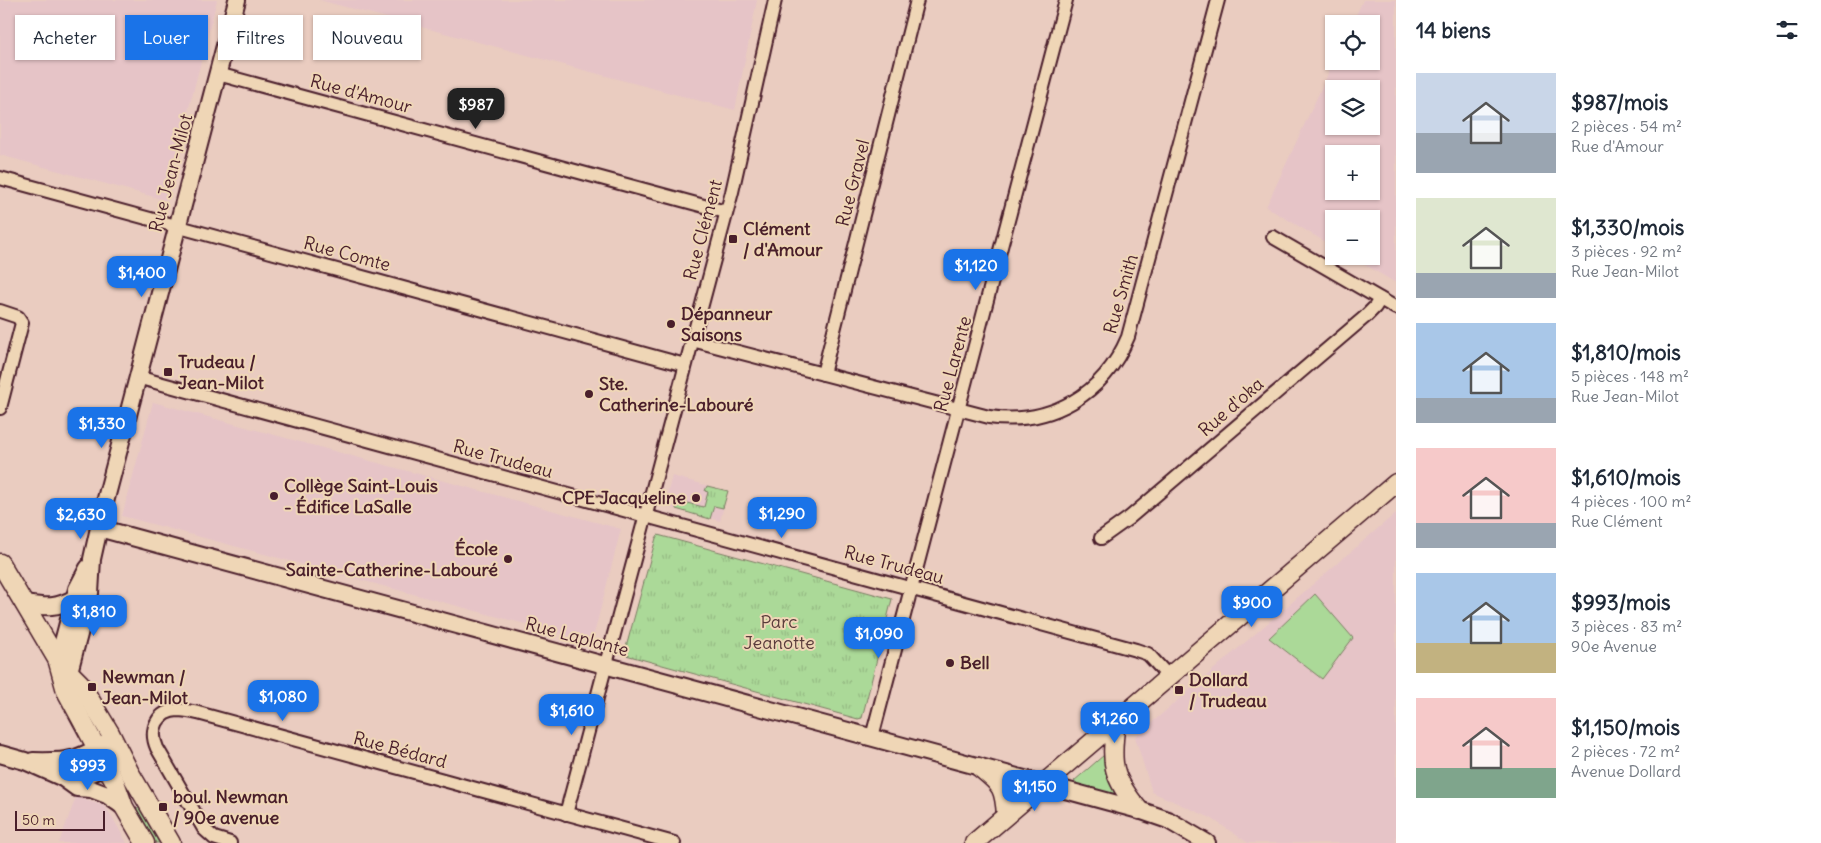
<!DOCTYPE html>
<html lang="fr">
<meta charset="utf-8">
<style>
:root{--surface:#fff;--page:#f2f2f3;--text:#1f2937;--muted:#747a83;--accent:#1a73e8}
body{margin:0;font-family:Delius,sans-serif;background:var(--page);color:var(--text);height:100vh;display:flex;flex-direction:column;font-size:19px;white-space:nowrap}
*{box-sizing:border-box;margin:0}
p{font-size:16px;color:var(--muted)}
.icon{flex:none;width:28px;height:28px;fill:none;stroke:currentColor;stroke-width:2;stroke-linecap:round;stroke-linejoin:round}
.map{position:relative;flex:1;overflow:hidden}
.details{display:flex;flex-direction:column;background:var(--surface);width:425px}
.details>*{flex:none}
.guide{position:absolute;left:15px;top:15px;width:475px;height:45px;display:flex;gap:10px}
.buttons{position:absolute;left:1325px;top:15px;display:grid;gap:10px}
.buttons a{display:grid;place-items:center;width:55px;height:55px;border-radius:0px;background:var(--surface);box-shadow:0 1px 4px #0004;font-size:25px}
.scale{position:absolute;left:15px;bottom:12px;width:90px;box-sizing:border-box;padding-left:5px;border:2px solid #4a1f2b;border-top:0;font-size:14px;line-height:18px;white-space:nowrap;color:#4a1f2b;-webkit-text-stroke:4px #efd6b6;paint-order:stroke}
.price{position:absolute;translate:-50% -42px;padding:0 11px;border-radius:10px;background:var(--accent);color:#fff;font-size:16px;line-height:32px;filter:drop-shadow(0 1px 2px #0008)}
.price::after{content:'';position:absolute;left:50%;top:30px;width:15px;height:11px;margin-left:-8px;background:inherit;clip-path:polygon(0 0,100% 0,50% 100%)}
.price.on{background:#222;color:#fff}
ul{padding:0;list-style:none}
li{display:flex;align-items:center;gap:15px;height:125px;padding:0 20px}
li span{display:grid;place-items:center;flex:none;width:140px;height:100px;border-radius:0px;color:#555}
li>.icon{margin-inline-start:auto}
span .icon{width:60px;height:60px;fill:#fffc;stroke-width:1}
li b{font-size:21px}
h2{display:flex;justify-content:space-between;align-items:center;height:60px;padding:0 20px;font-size:21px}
.tag{padding:0 18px;border-radius:0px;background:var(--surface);box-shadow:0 1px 4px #0004;font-size:18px;line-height:45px}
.tag.on{background:var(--accent);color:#fff}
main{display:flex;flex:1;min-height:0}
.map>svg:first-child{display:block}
</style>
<main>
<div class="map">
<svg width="1396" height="843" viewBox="0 0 1396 843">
<defs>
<pattern id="park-tufts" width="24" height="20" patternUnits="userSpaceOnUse" patternTransform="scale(1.25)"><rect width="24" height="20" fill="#abd998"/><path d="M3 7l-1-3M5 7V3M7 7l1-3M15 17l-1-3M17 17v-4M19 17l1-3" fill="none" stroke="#95ba83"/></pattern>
</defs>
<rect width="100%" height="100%" fill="#eaccc0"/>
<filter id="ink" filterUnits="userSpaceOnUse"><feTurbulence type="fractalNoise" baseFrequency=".02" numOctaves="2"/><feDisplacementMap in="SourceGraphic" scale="10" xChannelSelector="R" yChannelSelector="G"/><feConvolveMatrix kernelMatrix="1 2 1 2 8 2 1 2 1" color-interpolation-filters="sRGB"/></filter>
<g filter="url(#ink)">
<g fill="#e6c4c7" fill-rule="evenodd">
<path d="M0,0H217L165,200L0,155Z"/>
<path d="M319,0H757L735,110Z"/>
<path d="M1363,0H1396V283L1350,256H1371V219H1334V247L1266,207L1334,61H1371V24H1352ZM1334,89H1371V126H1334ZM1334,154H1371V191H1334Z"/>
<path d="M153,402L621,529L592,642L122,516Z"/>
<path d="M672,476L728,491L720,521L664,506Z"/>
<path d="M1396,513V843H1248L1211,818L1152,792L1135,737Z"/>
<path d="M76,797L102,805L108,810L127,843H59Z"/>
</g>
<g fill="#abd998" stroke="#7a7c62">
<path d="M1315,594L1353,638L1322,679L1269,638Z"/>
<path d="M1104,755L1105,756L1118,797L1077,786V783L1074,781Z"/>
<path d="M139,808L159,843H156L137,809Z"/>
</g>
<g fill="url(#park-tufts)" stroke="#7a7c62">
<path d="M707,486L728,491L723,508L714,506L710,519L676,509L678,501L704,507L708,492L705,491Z"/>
<path d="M658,535L892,599L862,718L858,719L626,655L625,651L656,538Z"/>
</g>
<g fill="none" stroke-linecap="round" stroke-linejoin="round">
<g stroke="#4a1f2b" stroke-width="16">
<g id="minor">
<path d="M218,74L726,212"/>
<path d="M0,178L685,365"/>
<path d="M1273,237L1396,308"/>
<path d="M0,311L18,317L22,323L0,408"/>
<path d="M692,340L989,417C1051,426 1104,394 1128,337L1218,0"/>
<path d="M823,374L917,0"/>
<path d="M137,377L1136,650L1148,654L1169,677"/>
<path d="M1101,538L1129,518L1365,317L1375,307L1380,299"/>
<path d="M872,737L1066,0"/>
<path d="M566,814L732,192L775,0"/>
<path d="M230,843L214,838L204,829L157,748C149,730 157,711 178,710C185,710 192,712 198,713L674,843"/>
</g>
</g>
<g stroke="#4a1f2b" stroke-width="20">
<g id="tertiary">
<path d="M99,528L1139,810L1168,820L1207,843"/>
<path d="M24,604C46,607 55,609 75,598"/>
<path d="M58,661L77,589L88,568"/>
<path d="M69,672L90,593L92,559L103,510L237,0"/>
<path d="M0,754L25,761L61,777C83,779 99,770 118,760"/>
<path d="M33,761C71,762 76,760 109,742"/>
<path d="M63,778L77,788L91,789L107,795L124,807"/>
</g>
</g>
<g stroke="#4a1f2b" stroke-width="21">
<g id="secondary">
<path d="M0,563L58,661L80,683L110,733L129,771L171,843"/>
<path d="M58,662L66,691L115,782L124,807L145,843"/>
<path d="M1116,722C1110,764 1112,777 1139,810"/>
<path d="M979,767C1001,785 1004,786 1006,815"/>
<path d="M974,843L1396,483"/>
</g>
</g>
<use href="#minor" stroke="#efd6b6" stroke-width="12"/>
<use href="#tertiary" stroke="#efd6b6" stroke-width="16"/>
<use href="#secondary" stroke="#efd6b6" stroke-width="18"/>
</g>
</g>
<g fill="#4a1f2b" stroke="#efd6b6" stroke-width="2">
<rect x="728" y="234" width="10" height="10" rx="2.5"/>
<circle cx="671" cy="324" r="5"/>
<rect x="163" y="367" width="10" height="10" rx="2.5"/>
<circle cx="589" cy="394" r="5"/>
<circle cx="274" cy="496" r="5"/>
<circle cx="696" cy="498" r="5"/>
<circle cx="508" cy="559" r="5"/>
<circle cx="950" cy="663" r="5"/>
<rect x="87" y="682" width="10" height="10" rx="2.5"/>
<rect x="1174" y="685" width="10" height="10" rx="2.5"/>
<rect x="158" y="802" width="10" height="10" rx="2.5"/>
</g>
<g text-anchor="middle" stroke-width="4" stroke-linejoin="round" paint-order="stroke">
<g font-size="18" fill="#4a1f2b" stroke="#efd6b6">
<text transform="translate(361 94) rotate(15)" y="6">Rue d'Amour</text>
<text transform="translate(171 173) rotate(-75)" y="6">Rue Jean-Milot</text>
<text transform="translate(853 183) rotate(-76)" y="6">Rue Gravel</text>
<text transform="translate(703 230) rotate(-75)" y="6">Rue Clément</text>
<text transform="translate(347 254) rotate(15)" y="6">Rue Comte</text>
<text transform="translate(1121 294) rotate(-74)" y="6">Rue Smith</text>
<text transform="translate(953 364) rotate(-75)" y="6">Rue Larente</text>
<text transform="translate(1231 407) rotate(-41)" y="6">Rue d'oka</text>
<text transform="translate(503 459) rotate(15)" y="6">Rue Trudeau</text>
<text transform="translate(894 565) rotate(15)" y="6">Rue Trudeau</text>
<text transform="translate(577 637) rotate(15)" y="6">Rue Laplante</text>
<text transform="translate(400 750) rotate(15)" y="6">Rue Bédard</text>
</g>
<g font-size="18" font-weight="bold" fill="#4a1f2b" stroke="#efd6b6" text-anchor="start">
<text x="743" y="235">Clément<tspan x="743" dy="21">/ d'Amour</tspan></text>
<text x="681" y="320">Dépanneur<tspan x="681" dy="21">Saisons</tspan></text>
<text x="178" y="368">Trudeau /<tspan x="178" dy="21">Jean-Milot</tspan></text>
<text x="599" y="390">Ste.<tspan x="599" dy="21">Catherine-Labouré</tspan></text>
<text x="284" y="492">Collège Saint-Louis<tspan x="284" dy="21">- Édifice LaSalle</tspan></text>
<text x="686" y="504" text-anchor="end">CPE Jacqueline</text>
<text x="498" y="555" text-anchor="end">École<tspan x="498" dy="21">Sainte-Catherine-Labouré</tspan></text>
<text x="960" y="669">Bell</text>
<text x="102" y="683">Newman /<tspan x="102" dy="21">Jean-Milot</tspan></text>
<text x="1189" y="686">Dollard<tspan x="1189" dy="21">/ Trudeau</tspan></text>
<text x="173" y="803">boul. Newman<tspan x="173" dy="21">/ 90e avenue</tspan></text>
</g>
<g font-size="18" fill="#593b3b" stroke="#efd6b6">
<text x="779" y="628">Parc<tspan x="779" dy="21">Jeanotte</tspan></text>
</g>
</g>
</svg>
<div class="buttons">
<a><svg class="icon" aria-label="locate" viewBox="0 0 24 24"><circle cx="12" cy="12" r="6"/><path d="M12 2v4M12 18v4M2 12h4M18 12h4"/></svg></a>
<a><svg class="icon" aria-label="layers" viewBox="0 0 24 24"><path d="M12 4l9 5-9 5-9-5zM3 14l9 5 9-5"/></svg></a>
<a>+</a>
<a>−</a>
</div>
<div class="scale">50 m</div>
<b class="price on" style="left:476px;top:130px">$987</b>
<b class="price" style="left:976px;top:291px">$1,120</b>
<b class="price" style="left:142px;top:298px">$1,400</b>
<b class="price" style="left:102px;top:449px">$1,330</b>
<b class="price" style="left:782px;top:539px">$1,290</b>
<b class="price" style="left:81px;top:540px">$2,630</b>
<b class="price" style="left:1252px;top:628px">$900</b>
<b class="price" style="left:94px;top:637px">$1,810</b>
<b class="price" style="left:879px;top:659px">$1,090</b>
<b class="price" style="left:283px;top:722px">$1,080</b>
<b class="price" style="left:572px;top:736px">$1,610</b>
<b class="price" style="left:1115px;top:744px">$1,260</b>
<b class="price" style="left:88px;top:791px">$993</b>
<b class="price" style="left:1035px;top:812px">$1,150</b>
<div class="guide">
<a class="tag">Acheter</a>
<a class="tag on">Louer</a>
<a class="tag">Filtres</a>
<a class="tag">Nouveau</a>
</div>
</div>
<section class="details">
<h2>14 biens<svg class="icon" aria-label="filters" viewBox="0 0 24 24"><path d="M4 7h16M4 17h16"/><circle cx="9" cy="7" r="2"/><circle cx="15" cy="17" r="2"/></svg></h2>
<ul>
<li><span style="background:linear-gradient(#c9d6e8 60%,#9aa5b1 0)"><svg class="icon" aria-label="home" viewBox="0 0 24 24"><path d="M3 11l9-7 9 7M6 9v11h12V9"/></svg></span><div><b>$987/mois</b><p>2 pièces · 54 m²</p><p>Rue d'Amour</p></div></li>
<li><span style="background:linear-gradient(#dfe7d0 75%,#9aa5b1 0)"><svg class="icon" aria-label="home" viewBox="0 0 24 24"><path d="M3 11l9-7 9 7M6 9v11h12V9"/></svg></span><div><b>$1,330/mois</b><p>3 pièces · 92 m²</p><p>Rue Jean-Milot</p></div></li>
<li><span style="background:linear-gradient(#a9c7e8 75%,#9aa5b1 0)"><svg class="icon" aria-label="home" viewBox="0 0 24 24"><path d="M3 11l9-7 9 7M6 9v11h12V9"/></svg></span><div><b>$1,810/mois</b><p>5 pièces · 148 m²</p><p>Rue Jean-Milot</p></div></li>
<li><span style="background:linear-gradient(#f6c9c9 75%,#9aa5b1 0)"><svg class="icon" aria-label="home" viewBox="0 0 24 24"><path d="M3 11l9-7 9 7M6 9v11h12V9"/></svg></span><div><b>$1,610/mois</b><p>4 pièces · 100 m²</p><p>Rue Clément</p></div></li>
<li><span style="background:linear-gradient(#a9c7e8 70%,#c2b280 0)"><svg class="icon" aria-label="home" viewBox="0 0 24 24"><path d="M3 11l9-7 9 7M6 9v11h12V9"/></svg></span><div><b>$993/mois</b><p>3 pièces · 83 m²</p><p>90e Avenue</p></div></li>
<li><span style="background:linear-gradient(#f6c9c9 70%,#7fa58c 0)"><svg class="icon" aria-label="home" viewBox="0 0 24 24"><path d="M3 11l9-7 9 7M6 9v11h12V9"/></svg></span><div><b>$1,150/mois</b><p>2 pièces · 72 m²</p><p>Avenue Dollard</p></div></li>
</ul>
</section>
</main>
